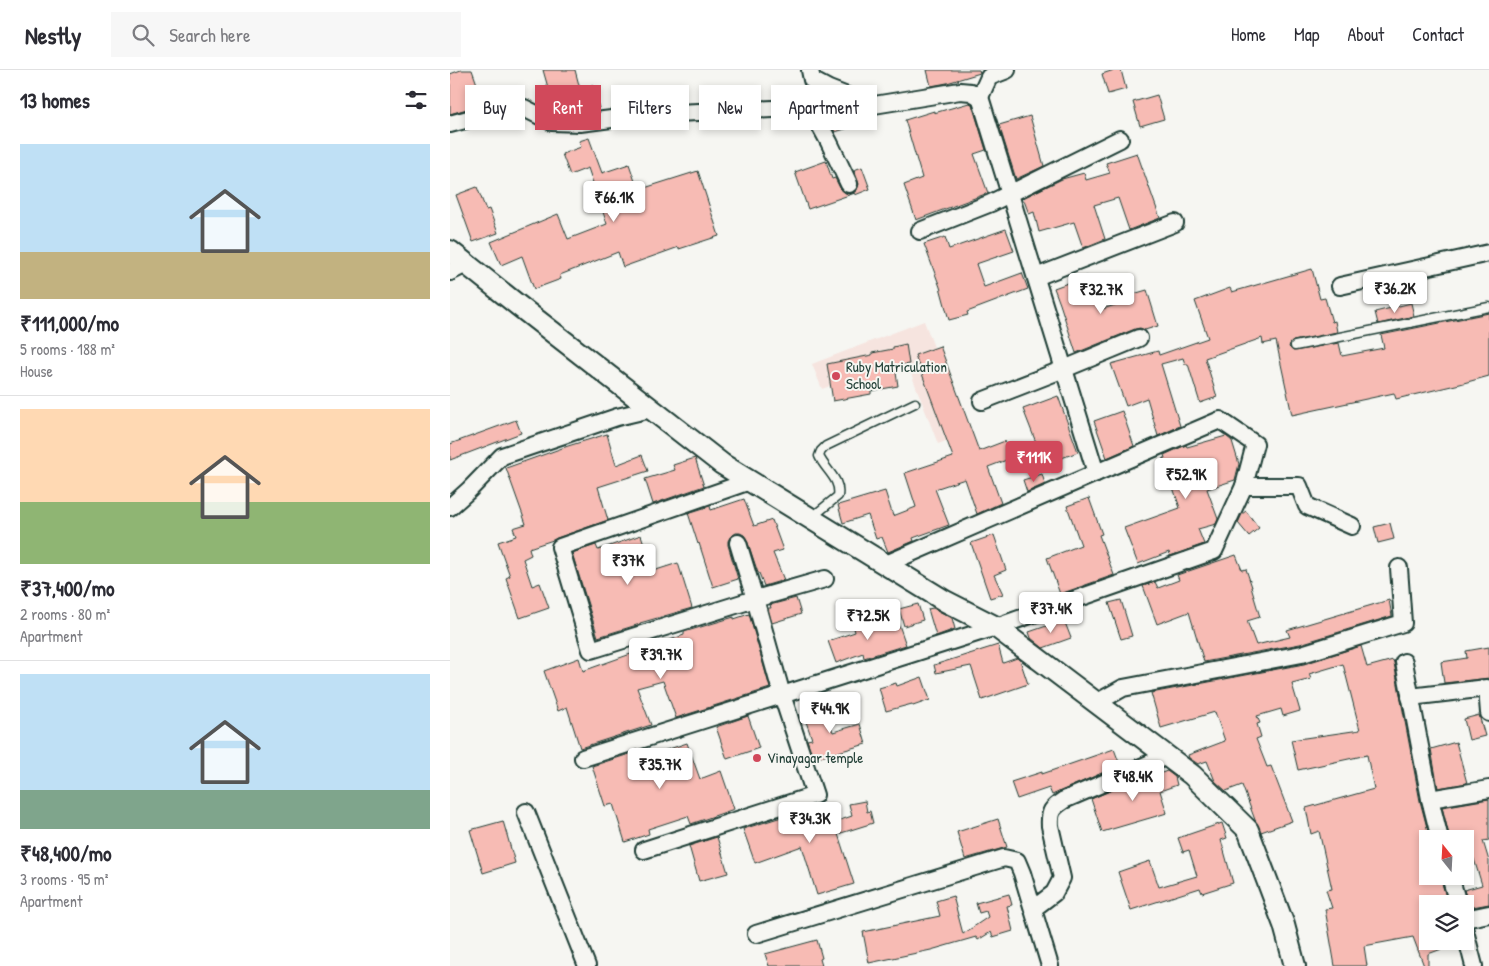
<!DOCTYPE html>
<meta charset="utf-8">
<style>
:root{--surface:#fff;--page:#f7f7f7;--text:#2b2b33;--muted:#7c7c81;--line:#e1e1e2;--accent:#d1495b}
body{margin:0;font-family:"Patrick Hand",sans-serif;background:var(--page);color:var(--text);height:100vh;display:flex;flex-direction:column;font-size:19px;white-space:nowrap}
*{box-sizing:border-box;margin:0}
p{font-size:16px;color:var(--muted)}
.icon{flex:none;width:28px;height:28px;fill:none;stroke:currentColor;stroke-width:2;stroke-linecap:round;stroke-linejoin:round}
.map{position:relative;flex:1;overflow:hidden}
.sheet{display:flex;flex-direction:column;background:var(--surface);width:450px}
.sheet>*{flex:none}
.top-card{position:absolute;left:15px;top:15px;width:475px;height:45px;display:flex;gap:10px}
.needle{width:32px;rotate:342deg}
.tools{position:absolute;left:969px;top:760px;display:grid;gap:10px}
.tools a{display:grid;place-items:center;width:55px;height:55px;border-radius:0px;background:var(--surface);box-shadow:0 2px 8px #0003;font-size:25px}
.price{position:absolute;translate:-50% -42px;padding:0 11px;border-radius:5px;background:#fff;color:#222;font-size:16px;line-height:32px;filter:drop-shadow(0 1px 2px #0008)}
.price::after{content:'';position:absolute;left:50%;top:30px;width:15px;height:11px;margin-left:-8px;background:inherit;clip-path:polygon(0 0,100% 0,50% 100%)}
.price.current{background:var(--accent);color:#fff}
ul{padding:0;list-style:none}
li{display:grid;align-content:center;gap:10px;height:265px;padding:0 20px}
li+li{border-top:1px solid var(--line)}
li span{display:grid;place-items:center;height:155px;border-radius:0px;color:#555}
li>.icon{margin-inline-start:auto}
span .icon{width:90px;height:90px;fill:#fffc;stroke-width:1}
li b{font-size:21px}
h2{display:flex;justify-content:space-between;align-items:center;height:60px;padding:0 20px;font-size:21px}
.pill{padding:0 18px;border-radius:0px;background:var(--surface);box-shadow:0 2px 8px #0003;font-size:18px;line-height:45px}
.pill.current{background:var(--accent);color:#fff}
header{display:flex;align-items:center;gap:30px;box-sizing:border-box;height:70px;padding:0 25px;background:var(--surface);border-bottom:1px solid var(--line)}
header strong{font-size:24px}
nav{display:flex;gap:28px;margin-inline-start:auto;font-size:18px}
.search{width:350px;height:45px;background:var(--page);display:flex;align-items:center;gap:12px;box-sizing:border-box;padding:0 18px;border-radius:0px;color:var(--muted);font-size:19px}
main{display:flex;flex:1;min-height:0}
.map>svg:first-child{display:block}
</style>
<header>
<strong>Nestly</strong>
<div class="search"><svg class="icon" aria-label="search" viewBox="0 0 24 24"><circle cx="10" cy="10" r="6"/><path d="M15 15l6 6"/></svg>Search here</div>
<nav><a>Home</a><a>Map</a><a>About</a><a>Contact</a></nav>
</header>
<main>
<section class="sheet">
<h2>13 homes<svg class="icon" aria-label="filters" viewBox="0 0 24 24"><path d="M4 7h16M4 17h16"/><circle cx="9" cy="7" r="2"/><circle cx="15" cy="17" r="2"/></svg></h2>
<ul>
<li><span style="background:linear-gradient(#bfe0f5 70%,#c2b280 0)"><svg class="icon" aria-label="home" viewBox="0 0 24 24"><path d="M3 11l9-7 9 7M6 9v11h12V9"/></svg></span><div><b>₹111,000/mo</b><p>5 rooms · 188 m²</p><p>House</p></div></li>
<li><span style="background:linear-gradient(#ffd9b3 60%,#8fb573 0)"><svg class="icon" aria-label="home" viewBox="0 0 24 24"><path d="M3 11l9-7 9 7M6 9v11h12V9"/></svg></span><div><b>₹37,400/mo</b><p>2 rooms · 80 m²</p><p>Apartment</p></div></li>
<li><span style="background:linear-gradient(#bfe0f5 75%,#7fa58c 0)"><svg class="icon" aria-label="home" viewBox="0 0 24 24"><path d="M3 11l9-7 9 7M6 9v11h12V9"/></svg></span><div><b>₹48,400/mo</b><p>3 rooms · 95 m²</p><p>Apartment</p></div></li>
</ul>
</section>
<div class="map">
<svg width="1039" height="896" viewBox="0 0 1039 896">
<rect width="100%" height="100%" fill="#f6f6f2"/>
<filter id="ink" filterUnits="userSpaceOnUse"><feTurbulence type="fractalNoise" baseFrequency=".02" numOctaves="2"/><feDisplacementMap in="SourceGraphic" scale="10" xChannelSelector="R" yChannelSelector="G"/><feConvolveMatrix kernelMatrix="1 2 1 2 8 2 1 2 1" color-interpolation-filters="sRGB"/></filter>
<g filter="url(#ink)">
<path fill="#f6e4df" d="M474,251L517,363L488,374L455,288L372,319L362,294Z"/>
<g fill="#f7bbb4" stroke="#1f3d34">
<path d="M11,0H22L34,34L0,44V4Z"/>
<path d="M93,0H125L130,19L142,15L149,38L130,43L105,42Z"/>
<path d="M477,0H529L530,3L497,13L481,16Z"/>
<path d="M664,0H671L676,19L658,24L652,4Z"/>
<path d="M707,25L714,49L690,56L683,32Z"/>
<path d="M519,33L522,34L536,80L524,84L538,123L466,150L454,115L472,108L455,50L484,41V43Z"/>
<path d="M398,39L402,57L385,62L376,44Z"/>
<path d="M580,46L594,96L566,109L549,55Z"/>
<path d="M139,68L152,103L179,94L188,120L248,101L269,166L229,179V177L173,197L168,182L110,205L111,209L84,219L72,186L51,195L41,172L108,144L118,169L157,154L138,98L120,105L112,84L131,77L129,71Z"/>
<path d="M687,83L710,148L679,160L668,128L644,135L655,169L633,178L624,152L589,162L584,142L579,144L573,128L612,109L634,103L636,110L660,103L656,93Z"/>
<path d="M376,91L382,109L385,108L390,118L394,122L398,124L403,123L407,120L409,114L404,100L412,97L420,119L405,125V123L358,139L345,102Z"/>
<path d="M27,117L36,140L39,139L48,163L23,172L6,125Z"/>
<path d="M556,159L564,181L526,194L534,217L572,203L578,219L517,242L518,245L499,250L490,217L474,174L495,167L499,179Z"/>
<path d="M862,199L870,229L875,228L882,252L885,251L887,262L843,271L840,274L839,277L843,281L889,273L892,286L934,278L931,265L1039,243V306L1010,314L946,329L944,323L842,345L826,271L813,274L812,268L755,288L767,327L750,333L738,294H735L733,288L711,294L730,356L708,366L697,328L676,336L661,294L708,281L709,285L758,268L745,231L780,218L782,222Z"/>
<path d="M637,206L650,240L674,232L673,227L697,220L708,256L695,260L690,258L685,259L626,283L610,234L604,218Z"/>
<path d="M961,233L964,246L928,254L925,242Z"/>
<path d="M456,274L459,294L445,296L448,316L421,321V324L383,331L377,294L422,285V283L443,279V277Z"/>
<path d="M490,276L529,381L555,371L562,388L538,397L551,433L527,444L515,409L485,419L499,455L463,468L464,471L438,482L432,467L426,469L418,445L393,453L388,435L435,421L443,446L466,437L455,403L503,387L465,285Z"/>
<path d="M608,326L628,382L587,397L580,378L587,375L573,339Z"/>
<path d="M672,341L684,376L657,388L644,351Z"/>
<path d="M66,350L71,363L0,390V374Z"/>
<path d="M157,364L166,395L192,385L198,401L148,417L158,450L107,468L103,470L79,478L81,485L73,489L82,516L90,513L99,538L70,548L56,508L60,506L48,472L66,466L63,458L76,454L56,398L118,376Z"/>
<path d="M776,366L782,371L789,394L785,410L757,419L768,449L766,454L748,459L754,474L720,486L719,482L688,494L674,458L730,438L713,388H715L714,385L736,375L737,377Z"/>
<path d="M245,388L254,416L203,434L195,409L225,400L223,395Z"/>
<path d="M592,404L595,414L577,422L573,410Z"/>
<path d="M639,428L652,464L649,465L664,505L610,524L597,488L631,475L617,436Z"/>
<path d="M294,429L304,456L322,450L333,480L323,483L334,510L314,516L309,503H308L297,470L294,465L290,463H286L280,467L278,471V475L288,509L263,517L249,473L248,474L238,443L260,436L261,440Z"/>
<path d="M796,441L809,458L799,466L788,453L792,444Z"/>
<path d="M940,453L944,469L928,473L924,457Z"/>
<path d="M191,465L203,501L228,493L242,538L190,553V554L148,567L122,483L146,475L148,480Z"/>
<path d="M544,465L556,500L544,505L553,524L540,528L521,473Z"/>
<path d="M786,485L792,500L796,499L802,517H801L810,547L797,551L806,575L840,567L837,560L939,530L942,546L850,574L754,592L739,542L707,554L693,516L705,512L708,518L729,510L727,505Z"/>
<path d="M346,528L351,544L322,553L318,538H321L320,535Z"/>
<path d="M671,530L682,566L671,569L659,533Z"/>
<path d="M468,534L473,550L454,556L449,539Z"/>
<path d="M483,538L502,548L505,559L486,566L478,539Z"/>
<path d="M299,544L320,618L226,648L213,611L187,618L201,655L130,678L117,637L108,641L94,601L129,588L133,601L234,565V562L284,547V549Z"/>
<path d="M447,549L456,575L414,588L413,583L386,593L378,571L405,562L404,558L419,553L420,558Z"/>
<path d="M614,550L621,568L593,578L581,568L579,562Z"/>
<path d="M548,575L553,593L567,588L570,590L578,614L532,630L521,596L486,603L484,595Z"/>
<path d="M911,576L917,597L943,590L944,593L970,731L980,769H978V806H990L998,834H978V871H1007L1008,873L978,884V896H974L963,867L914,876L917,896H885L875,839L882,838L876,820L882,819L869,761L861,764L856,738L924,719L917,685L848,700L841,670L910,660L893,594L859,604L861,609L842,614L850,641L833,646L831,639L807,646L810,653L807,654L811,667L806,669L817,697L821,696L842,751L811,762L805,750L792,715L776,721L765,711L757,691L748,694L739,688L738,685L775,671L765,642L711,658L701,623L854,594Z"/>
<path d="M1039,577V608L994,613L991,592L1017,588L1016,581Z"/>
<path d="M472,607L480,630L463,636L462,634L436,641L429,618L446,613L447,616Z"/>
<path d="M373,633L383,662L410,654L416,674L364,689L357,670L362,669L352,640Z"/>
<path d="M1029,645L1035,666L1019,670L1014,649Z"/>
<path d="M298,646L309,678L277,689L266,657Z"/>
<path d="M1006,672L1017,713L988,718L981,679Z"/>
<path d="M237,673L250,709L271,701L284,739L241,754L238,746L198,759L199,764L175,772L163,734L155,736L142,696L192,680L195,687Z"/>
<path d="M664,679L670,695L602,725L599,718L567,729L561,712L592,702V704Z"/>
<path d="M717,701L725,707L727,715L710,721L717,743L652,762L641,729L676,714L677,716Z"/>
<path d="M1039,729V770L1033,771L1039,791V834L1017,838L1018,832L1014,820L1032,815L1019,773L1015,774V769H1000L992,737Z"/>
<path d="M415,731L417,742L420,741L423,753L388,764L404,814L367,825L352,776L305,793L293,759L364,737L370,757L402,746L399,734Z"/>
<path d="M548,749L557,777L515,789L507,762Z"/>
<path d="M53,751L65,793L33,803L20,760Z"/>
<path d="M772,753L777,768L771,770L783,813L752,823L750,818L681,840L668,802L700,791L709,817L747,806L739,780L733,782L728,768Z"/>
<path d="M267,767L278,803L249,811L239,776Z"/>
<path d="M559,824L562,835L557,836L563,861L543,867L541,862L528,870L526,867L481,880L419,893L413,862L490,846L486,831L503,826L513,864L538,847L536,841L529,843L526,833Z"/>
<path d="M367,870L372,888L370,889L372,896H319L315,884Z"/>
</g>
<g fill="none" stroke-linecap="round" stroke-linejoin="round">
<g stroke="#1f3d34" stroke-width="11">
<g id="service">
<path d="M845,276L1039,237"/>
<path d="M361,448L388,426C391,409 375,400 369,386L371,381L376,376L465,333"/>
</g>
</g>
<g stroke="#1f3d34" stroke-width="20">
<g id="minor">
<path d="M360,0L362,10L379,19L397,26L411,34L424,35L510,21L521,22L530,27L646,403L436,494"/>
<path d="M530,27L539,7L557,0"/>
<path d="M0,54L63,37L74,38L102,52L130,53L201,44L346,38L366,48L379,72L399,114"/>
<path d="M470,161L541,133L670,69"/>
<path d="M0,202L16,194"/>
<path d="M586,207L725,153"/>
<path d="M890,216L1039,183"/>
<path d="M532,331L614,299L689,268"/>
<path d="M646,403L770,350L805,374L794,416H849L857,436L902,456"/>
<path d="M300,411L110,477L141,580L305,529L332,625L546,557L764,481L794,416"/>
<path d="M0,437L19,420L52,386L167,347L201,339"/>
<path d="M288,473L305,529L375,509"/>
<path d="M954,592L980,729L990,769"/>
<path d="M960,627L1037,618L1039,643"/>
<path d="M646,633L673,618L852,584L953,553L949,498"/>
<path d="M133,688L332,625L365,725L194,780"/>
<path d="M980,729L1039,719"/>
<path d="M76,742L137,896"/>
<path d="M1000,806L1008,834"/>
<path d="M583,839L604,823L612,808L600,756C599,741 602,738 614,730L717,686"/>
<path d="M1015,849L1039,844"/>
<path d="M1015,861L1024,896"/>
<path d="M306,864L554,788L567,791L572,803L600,896"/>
</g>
</g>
<g stroke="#1f3d34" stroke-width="24">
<path id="tertiary" d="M0,181L69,236L272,394L495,531L546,557L742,705L798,760L834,855L845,896"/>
</g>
<use href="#service" stroke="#f6f6f2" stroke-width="8"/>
<use href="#minor" stroke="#f6f6f2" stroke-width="16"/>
<use href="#tertiary" stroke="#f6f6f2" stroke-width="20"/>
</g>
</g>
<g fill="#d1495b" stroke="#f6f6f2" stroke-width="2">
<circle cx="386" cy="306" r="5"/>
<circle cx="307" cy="688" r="5"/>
</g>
<g text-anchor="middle" stroke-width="4" stroke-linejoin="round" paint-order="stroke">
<g font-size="15" fill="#1f3d34" stroke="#f6f6f2" text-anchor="start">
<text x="396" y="302">Ruby Matriculation<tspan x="396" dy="17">School</tspan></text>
<text x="317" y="693">Vinayagar temple</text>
</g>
</g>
</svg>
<div class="tools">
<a><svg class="needle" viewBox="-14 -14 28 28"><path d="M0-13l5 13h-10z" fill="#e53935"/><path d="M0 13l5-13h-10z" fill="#7c7c81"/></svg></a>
<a><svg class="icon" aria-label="layers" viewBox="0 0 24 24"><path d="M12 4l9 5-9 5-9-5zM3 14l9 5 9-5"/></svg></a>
</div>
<b class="price" style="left:164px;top:153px">₹66.1K</b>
<b class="price" style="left:945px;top:244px">₹36.2K</b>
<b class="price" style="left:651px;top:245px">₹32.7K</b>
<b class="price current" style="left:584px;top:413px">₹111K</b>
<b class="price" style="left:736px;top:430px">₹52.9K</b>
<b class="price" style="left:178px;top:516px">₹37K</b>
<b class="price" style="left:601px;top:564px">₹37.4K</b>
<b class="price" style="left:418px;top:571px">₹72.5K</b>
<b class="price" style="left:211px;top:610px">₹39.7K</b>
<b class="price" style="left:380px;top:664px">₹44.9K</b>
<b class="price" style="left:210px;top:720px">₹35.7K</b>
<b class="price" style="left:683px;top:732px">₹48.4K</b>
<b class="price" style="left:360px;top:774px">₹34.3K</b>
<div class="top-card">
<a class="pill">Buy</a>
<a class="pill current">Rent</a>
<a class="pill">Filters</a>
<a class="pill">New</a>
<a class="pill">Apartment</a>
</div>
</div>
</main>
